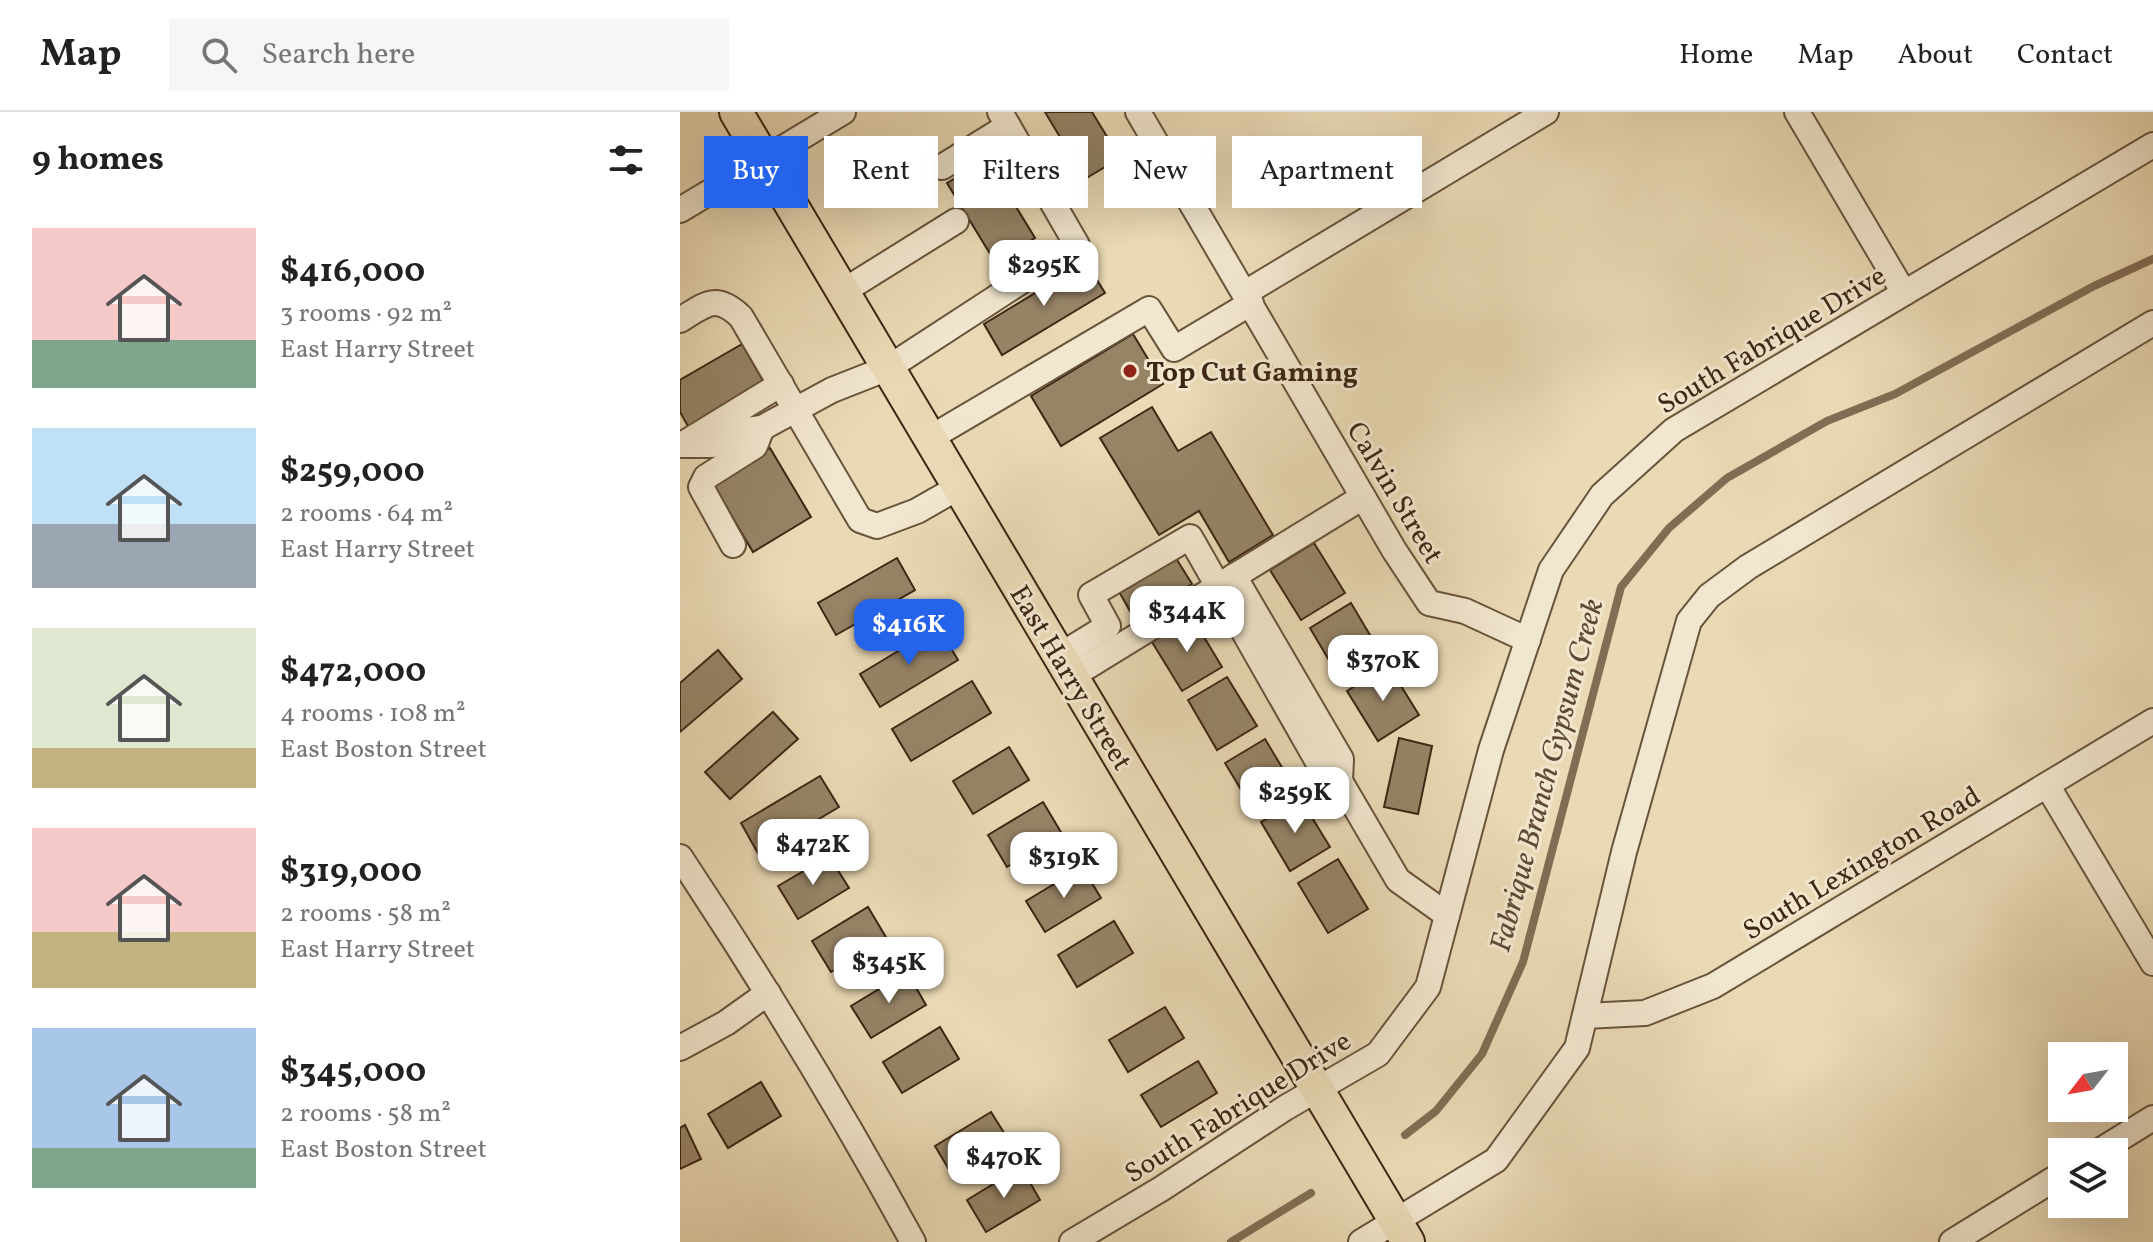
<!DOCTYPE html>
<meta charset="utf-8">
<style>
:root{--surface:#fff;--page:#f6f6f6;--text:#222;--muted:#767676;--line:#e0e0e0;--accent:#2563eb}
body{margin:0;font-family:Vollkorn,serif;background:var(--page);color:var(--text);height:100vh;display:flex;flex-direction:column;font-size:30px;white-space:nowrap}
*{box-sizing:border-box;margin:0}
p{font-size:26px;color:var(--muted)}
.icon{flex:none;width:44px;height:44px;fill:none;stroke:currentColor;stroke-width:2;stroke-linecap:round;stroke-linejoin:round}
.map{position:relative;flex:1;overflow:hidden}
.sheet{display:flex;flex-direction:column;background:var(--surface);width:680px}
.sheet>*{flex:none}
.top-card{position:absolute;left:24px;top:24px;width:760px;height:72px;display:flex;gap:16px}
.needle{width:52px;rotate:239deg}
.fabs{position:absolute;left:1368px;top:930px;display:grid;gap:16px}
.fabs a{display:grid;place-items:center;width:80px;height:80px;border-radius:0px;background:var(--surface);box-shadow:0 8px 32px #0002;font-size:40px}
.price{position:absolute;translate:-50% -68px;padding:0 18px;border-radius:16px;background:#fff;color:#222;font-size:26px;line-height:52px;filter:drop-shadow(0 2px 4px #0008)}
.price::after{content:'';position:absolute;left:50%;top:48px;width:24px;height:18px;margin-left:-12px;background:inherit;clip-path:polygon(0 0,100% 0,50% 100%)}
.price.on{background:var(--accent);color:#fff}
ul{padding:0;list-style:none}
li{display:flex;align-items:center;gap:24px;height:200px;padding:0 32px}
li span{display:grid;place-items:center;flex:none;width:224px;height:160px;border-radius:0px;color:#555}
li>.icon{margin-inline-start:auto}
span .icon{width:96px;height:96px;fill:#fffc;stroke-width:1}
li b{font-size:34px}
h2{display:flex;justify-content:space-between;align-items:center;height:96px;padding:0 32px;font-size:34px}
.tag{padding:0 28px;border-radius:0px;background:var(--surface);box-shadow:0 8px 32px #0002;font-size:28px;line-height:72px}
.tag.on{background:var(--accent);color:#fff}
header{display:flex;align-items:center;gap:48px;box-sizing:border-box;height:112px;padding:0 40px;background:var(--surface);border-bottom:2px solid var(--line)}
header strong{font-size:38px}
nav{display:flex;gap:44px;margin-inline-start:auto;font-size:28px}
.search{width:560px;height:72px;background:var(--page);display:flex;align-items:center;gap:20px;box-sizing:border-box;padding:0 28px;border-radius:0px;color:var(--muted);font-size:30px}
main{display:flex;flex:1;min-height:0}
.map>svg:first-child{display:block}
</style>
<header>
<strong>Map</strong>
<div class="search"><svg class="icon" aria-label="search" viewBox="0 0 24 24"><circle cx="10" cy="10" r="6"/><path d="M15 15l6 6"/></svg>Search here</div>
<nav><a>Home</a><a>Map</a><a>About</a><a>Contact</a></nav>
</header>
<main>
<section class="sheet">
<h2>9 homes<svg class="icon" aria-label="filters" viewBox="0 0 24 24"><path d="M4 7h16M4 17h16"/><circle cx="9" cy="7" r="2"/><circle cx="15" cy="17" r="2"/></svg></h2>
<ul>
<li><span style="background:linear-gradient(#f6c9c9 70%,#7fa58c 0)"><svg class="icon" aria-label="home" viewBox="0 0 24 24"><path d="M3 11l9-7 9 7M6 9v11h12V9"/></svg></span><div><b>$416,000</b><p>3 rooms · 92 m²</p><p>East Harry Street</p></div></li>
<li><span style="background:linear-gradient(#bfe0f5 60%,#9aa5b1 0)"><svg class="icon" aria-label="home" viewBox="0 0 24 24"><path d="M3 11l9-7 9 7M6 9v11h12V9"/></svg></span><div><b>$259,000</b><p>2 rooms · 64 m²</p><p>East Harry Street</p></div></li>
<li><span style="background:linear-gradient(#dfe7d0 75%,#c2b280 0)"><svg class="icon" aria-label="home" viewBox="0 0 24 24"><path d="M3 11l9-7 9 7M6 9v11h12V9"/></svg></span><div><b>$472,000</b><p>4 rooms · 108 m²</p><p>East Boston Street</p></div></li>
<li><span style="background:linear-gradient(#f6c9c9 65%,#c2b280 0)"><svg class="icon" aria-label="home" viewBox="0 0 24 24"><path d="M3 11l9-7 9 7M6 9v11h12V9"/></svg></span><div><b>$319,000</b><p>2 rooms · 58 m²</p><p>East Harry Street</p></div></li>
<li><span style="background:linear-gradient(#a9c7e8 75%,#7fa58c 0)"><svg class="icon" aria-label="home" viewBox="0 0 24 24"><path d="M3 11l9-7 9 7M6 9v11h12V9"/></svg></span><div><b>$345,000</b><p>2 rooms · 58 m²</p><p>East Boston Street</p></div></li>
</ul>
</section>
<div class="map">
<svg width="1473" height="1130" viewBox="0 0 1473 1130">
<rect width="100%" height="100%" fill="#e9d9b4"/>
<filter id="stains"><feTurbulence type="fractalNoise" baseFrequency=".0025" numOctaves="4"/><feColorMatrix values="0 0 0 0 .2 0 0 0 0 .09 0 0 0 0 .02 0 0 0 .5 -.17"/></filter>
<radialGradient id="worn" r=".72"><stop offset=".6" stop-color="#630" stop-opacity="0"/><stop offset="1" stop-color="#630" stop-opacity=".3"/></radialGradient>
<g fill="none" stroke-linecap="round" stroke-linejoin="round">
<g stroke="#806d54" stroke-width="8">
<path d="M725,1023L756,999L802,942L843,850L941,475L989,416L1047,366L1147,309L1215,282L1414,174L1473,147"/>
<path d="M551,1130L631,1081"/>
</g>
</g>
<g fill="#968467" stroke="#3c2714" stroke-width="2">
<path d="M365,0H412L440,46L405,67Z"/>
<path d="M307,47L355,126L315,150L267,71Z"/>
<path d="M406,150L425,181L322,243L304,212Z"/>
<path d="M453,222L483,272L381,334L351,284Z"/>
<path d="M62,232L85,272L9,316L0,300V268Z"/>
<path d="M472,295L498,339L531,320L593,423L549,450L519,399L479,423L420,326Z"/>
<path d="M90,336L131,405L73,440L32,371Z"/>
<path d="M634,431L665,481L621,508L590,458Z"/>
<path d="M494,443L512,472L454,506L437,476Z"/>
<path d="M217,446L235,478L156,523L138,491Z"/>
<path d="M671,491L700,540L659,565L630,516Z"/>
<path d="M512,505L542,555L502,579L472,530Z"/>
<path d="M258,515L278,548L200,595L180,562Z"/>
<path d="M38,538L62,567L0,620V571Z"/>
<path d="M708,553L739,603L698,629L667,579Z"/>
<path d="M547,565L577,614L537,638L508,588Z"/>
<path d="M292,569L311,601L231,649L212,617Z"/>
<path d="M93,600L118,627L50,687L25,660Z"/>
<path d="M719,626L752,634L738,702L704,695Z"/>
<path d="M585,627L615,677L575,701L545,651Z"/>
<path d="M329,635L349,668L293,702L273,669Z"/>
<path d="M140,664L159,695L79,743L61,711Z"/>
<path d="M620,686L650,735L610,759L581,710Z"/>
<path d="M363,690L382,722L327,755L308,723Z"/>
<path d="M149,744L169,776L118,807L98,774Z"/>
<path d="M658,747L688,797L648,821L618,771Z"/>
<path d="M402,755L421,786L365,820L346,789Z"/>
<path d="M188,795L207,827L151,860L132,829Z"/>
<path d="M434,809L453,841L397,875L378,843Z"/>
<path d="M227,860L246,893L191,926L171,894Z"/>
<path d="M485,895L504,926L448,960L429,928Z"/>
<path d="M260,915L279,947L222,981L203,950Z"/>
<path d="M518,949L537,981L481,1015L461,983Z"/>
<path d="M81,970L101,1004L48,1036L28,1002Z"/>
<path d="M311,1000L331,1032L274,1066L255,1034Z"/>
<path d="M5,1013L21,1047L0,1057V1016Z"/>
<path d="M341,1055L360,1088L306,1120L287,1088Z"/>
</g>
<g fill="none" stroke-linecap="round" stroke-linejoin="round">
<g stroke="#67543c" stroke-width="28">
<g id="minor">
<path d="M458,0L714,438L749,491L785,499L848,528"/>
<path d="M1117,0L1224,181"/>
<path d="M262,55L328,14"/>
<path d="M0,98L163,0"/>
<path d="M162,180L276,109"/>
<path d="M565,181L866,0"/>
<path d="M0,208C26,192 36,181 61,205L180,408L197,414L237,399L279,375"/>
<path d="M250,326L469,197L494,237L571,191"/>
<path d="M3,332L101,272"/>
<path d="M0,333H32L57,319L82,316L152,278L208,256L397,133L320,0"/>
<path d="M53,433L21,375L26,365L75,334L82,316"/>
<path d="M554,464L661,647L660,669"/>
<path d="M379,544L428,514L411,483L510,425L642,657L660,669L718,768L767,803"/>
<path d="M392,564L683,385"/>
<path d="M1367,673L1473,851"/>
<path d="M0,745C83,870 161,998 233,1130"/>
<path d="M905,904L965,901L1033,874L1473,609"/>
<path d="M0,936L46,911L88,881"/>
<path d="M1418,1040L1473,1006"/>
<path d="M392,1130L481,1077L605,996L698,942L748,875L811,638L871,458L922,383L994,318L1473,33"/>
<path d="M681,1130L816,1048L897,936L944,740L1009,509L1029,484L1068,455L1473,211"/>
<path d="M1272,1130L1382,1062"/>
</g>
</g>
<g stroke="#3c2714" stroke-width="36">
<path id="major" d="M56,0L728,1130"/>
</g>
<use href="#minor" stroke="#f1e6ce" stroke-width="24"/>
<use href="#major" stroke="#e9d9b4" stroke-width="32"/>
</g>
<circle fill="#8f2418" stroke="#f1e6ce" stroke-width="3" cx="450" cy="259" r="8"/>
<g text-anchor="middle" stroke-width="6" stroke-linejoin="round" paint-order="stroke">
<g font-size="28" fill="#3c2714" stroke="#f1e6ce">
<text transform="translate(1091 227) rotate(-31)" y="10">South Fabrique Drive</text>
<text transform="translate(716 380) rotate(59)" y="10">Calvin Street</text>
<text transform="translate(392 565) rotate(59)" y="10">East Harry Street</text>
<text transform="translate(1181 750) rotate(-31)" y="10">South Lexington Road</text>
<text transform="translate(557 994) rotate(-32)" y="10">South Fabrique Drive</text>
</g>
<g font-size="28" font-weight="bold" fill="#3c2714" stroke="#f1e6ce" text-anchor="start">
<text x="466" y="269">Top Cut Gaming</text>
</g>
<g font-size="30" font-style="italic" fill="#5e4a34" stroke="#f1e6ce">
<text transform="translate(866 663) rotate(-75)" y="10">Fabrique Branch Gypsum Creek</text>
</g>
</g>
<rect width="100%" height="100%" filter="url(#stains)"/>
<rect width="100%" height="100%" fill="url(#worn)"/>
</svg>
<div class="fabs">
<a><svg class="needle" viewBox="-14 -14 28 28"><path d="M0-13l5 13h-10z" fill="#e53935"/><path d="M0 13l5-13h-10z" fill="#767676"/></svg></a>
<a><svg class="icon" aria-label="layers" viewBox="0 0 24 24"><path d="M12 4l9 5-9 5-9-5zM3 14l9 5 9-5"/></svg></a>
</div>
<b class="price" style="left:364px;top:196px">$295K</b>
<b class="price" style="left:507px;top:542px">$344K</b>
<b class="price on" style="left:229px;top:555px">$416K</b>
<b class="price" style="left:703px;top:591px">$370K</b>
<b class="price" style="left:615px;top:723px">$259K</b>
<b class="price" style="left:133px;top:775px">$472K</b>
<b class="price" style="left:384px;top:788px">$319K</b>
<b class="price" style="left:209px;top:893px">$345K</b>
<b class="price" style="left:324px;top:1088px">$470K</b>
<div class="top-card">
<a class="tag on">Buy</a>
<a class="tag">Rent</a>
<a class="tag">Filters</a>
<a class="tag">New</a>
<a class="tag">Apartment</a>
</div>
</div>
</main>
